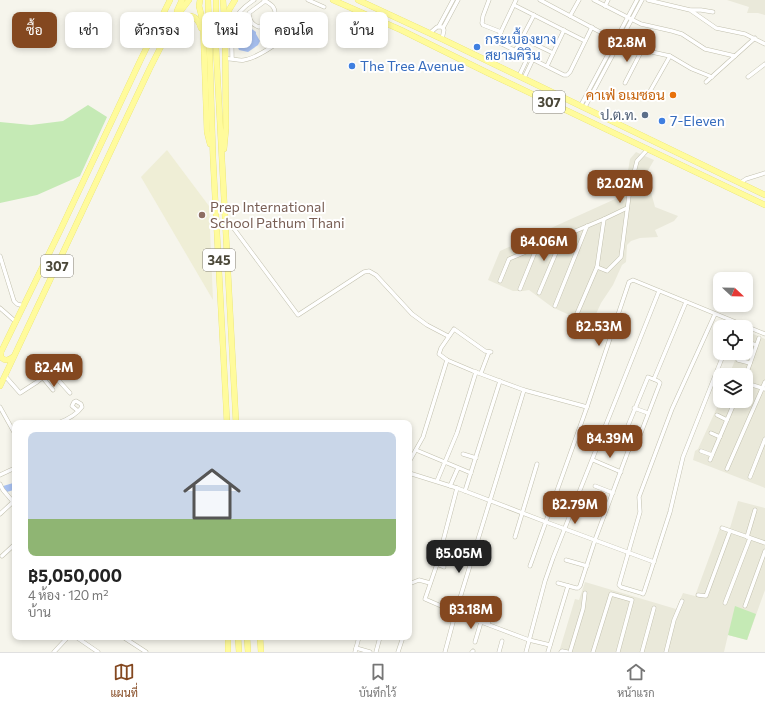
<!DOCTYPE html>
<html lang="th">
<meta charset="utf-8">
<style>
:root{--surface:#fff;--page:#f6f6f6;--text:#222;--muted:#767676;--line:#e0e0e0;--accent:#844820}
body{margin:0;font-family:Commissioner,Sarabun,sans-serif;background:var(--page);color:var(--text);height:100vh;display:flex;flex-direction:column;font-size:15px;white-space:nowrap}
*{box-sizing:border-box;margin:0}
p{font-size:13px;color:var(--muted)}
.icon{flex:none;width:22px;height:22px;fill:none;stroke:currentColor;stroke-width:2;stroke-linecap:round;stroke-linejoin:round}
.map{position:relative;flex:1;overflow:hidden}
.details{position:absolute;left:12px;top:420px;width:400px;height:220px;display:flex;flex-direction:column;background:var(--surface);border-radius:8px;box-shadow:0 2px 6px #0003}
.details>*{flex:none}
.hud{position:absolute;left:12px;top:12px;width:400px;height:36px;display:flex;gap:8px}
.needle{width:26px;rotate:112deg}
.tools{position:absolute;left:713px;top:272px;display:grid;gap:8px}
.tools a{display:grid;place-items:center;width:40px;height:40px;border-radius:8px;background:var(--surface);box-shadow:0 2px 6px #0003;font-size:20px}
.price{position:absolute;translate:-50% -34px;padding:0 9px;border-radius:8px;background:var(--accent);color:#fff;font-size:13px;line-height:26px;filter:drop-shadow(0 1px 2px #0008)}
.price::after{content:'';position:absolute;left:50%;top:24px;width:12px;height:9px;margin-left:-6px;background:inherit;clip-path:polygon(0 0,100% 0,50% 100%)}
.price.active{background:#222;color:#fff}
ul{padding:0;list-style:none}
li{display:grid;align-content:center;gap:8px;height:212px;padding:0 16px}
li+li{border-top:1px solid var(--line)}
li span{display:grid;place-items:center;height:124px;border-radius:8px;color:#555}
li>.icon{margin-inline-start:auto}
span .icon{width:72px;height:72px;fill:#fffc;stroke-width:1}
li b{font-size:17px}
.pill{padding:0 14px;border-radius:8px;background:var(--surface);box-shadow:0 2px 6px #0003;font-size:14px;line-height:36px}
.pill.active{background:var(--accent);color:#fff}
.tab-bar{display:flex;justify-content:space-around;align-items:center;height:56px;border-top:1px solid var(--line);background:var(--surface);font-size:11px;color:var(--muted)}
.tab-bar a{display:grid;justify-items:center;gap:2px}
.tab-bar .active{color:var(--accent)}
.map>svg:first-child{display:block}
</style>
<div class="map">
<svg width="765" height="652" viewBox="0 0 765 652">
<rect width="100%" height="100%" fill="#f6f5ec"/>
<g fill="#eae9da">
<path d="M727,0H765V15L758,13H747L749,7Z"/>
<path d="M636,152L654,160L646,174L655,207L678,216L674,221L655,230L658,237L640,238L631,241L627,245L626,262L622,265L613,285L601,303L591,325L552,307L529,290L523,291H513L488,280L500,251L624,195L630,159Z"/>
<path d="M746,331L765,339V488L693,460L695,451L698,449L720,401H746V375H729L738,353H746Z"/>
<path d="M738,501L765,508V590L747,640L728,635L724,652H559L575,599L579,600L585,582L676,609L683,593L695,596L721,525L730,528Z"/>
</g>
<path fill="#efeed6" d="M167,150L209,206L213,300L141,177Z"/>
<g fill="#c5eab5">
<path d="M88,105L107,117L80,176L37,195L0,203V122L31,125L63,121Z"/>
<path d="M735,606L756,614L747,640L728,635Z"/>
</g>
<path fill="#a9c2f2" d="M249,27L256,32V34L260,41L258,45L248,52L239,50L237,45L241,30Z"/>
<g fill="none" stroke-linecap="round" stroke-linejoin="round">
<path stroke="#a9c2f2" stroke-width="7" d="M5,489L15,486"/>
<g stroke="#c2c0ae" stroke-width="4.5">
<g id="minor">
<path d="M264,0C272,5 276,7 275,16L259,27C252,25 249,20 249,13L265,1"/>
<path d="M308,0L324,7"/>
<path d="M489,0L483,16L482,23L483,25L501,32"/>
<path d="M516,0L498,38V42L564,75H567L570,72L592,27"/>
<path d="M540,0L619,42L638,49L670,56L692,69L712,77"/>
<path d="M594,0L641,24L672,31L682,34L705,49L735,56"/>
<path d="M648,0L690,10L716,28L745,34L765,44"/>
<path d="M514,5L585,41"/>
<path d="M605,6L608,0"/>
<path d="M691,10H701L713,12"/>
<path d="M570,16L579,0"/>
<path d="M439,26L453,0"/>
<path d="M443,28L458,0"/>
<path d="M430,33L437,27H442L444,30L442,39"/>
<path d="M522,38L553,53"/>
<path d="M515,51L534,15"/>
<path d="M232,58C232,29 227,18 254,0"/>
<path d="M225,59C232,58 238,61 244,60C258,58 282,40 293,31"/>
<path d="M547,66L564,30"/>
<path d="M519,76L528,57"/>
<path d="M748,77L765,64"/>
<path d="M524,78L533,59"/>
<path d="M706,82L755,38"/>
<path d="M625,83L642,50"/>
<path d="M649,93L670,56"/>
<path d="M581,105L637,0"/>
<path d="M585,107L642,0"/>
<path d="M740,183L746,179L765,173"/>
<path d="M226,218L298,315L364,272L369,271L376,275L412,314L427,325L448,336"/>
<path d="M0,256L14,301L17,304L24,306"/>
<path d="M597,267L607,271L621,257L630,188L637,161L648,149"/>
<path d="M500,281L509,259L604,219L627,208"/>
<path d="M520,289L537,247"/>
<path d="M539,293L563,236"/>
<path d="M555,306L587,226"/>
<path d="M0,308L16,322"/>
<path d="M715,314L672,409L639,497L640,512L619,585L621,587L641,593L643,594L644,592L670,512L683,457L724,353"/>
<path d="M576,316L597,267L604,219"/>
<path d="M746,341L756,345"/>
<path d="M491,352L485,351L454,329L441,348L439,354L447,360L473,371L524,390L587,407"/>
<path d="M738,360L750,363"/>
<path d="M51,372L70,393"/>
<path d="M481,373L489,352"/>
<path d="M746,375L759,338"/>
<path d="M5,376L20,393L37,382L56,367"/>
<path d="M648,377L658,381L660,383L639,438C635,440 626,437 625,433Z"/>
<path d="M43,378L53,390"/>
<path d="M654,379L686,302"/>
<path d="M746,383L765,389"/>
<path d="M0,407L15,434"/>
<path d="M634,408L648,413"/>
<path d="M717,415L727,420"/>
<path d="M58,423C66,420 77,414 82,407L81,404L76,401L74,402L72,406L78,411"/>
<path d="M711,433L720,437"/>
<path d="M613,443L629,450"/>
<path d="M416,450L471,473"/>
<path d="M701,451L712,455"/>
<path d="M463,454L476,458"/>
<path d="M593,460L621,472"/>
<path d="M710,460L735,401"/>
<path d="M409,462L423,437L447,360"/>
<path d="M727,469L765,382"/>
<path d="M409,473L457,488L546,522L654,562"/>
<path d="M0,475L15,468"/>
<path d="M750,477L765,439"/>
<path d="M437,481L457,433L476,372"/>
<path d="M0,484L3,490L15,504"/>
<path d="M450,486L458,468"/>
<path d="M595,486L613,493"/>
<path d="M457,488L437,564L425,599L455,612L529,640L550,645"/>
<path d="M465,491L500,381"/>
<path d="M584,508L604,515"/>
<path d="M0,514L13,502"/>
<path d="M722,528L765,543"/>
<path d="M515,537L537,464"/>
<path d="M747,537L755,510"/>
<path d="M2,556L15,544"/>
<path d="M566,560L587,566"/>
<path d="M437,564L444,567"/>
<path d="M530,566L587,407L629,282L633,280L765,334"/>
<path d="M558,583L576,588H578L580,586L595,540L633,438"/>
<path d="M409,584L419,580L430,583"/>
<path d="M698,595L706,596L730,531"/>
<path d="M725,603L750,538"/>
<path d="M745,606L765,551"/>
<path d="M483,614L490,617"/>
<path d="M488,624L496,599"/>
<path d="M76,637L98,652"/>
<path d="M123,637L146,652"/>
<path d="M475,642L481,622"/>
<path d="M356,648L370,652"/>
<path d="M54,652L68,637"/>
<path d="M355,652L359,637"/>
<path d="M376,652L380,637"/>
<path d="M398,652L402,640"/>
<path d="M445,652L456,611L524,390"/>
<path d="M472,652L473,651"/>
<path d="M499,652L502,641"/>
<path d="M526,652L545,581L553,558L659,291"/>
<path d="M548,652L568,586"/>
<path d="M561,652L562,651L567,652"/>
<path d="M570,652L583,609L585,593"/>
<path d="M593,652L611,594L632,600L618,652"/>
<path d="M642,652L654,608"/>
<path d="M666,652L674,620L682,601"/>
</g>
</g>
<g stroke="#e5df6a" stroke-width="6">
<g id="primary">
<path d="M200,0L199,6L203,22L207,132L210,144"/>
<path d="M208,0L213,158L227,423"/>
<path d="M216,0V48L236,423"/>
<path d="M223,0L225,29L226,128L224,149"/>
<path d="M333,0L401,30L488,73L765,205"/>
<path d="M358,0L442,39L765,195"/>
<path d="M177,11L182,0"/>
<path d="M226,24L229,10L235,0"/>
<path d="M174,25C184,14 196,11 201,28"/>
<path d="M1,352V357C5,362 9,360 13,357"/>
<path d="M0,354L59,233L141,59L170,0"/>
<path d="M0,386L150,68L176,17L189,0"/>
<path d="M228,637V652"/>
<path d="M238,637L239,652"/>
<path d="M247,637L248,652"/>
<path d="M260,637L261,652"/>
</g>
</g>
<use href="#minor" stroke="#fff" stroke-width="3.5"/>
<use href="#primary" stroke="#fffb9c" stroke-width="5.5"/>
</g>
<g fill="#3f7fe0" stroke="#fff" stroke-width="1.5">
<circle cx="477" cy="47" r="4"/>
<circle cx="352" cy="66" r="4"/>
<circle cx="662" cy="121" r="4"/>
</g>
<circle fill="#e8710a" stroke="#fff" stroke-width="1.5" cx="673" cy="95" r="4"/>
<circle fill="#5c6f8a" stroke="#fff" stroke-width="1.5" cx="645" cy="115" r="4"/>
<circle fill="#8d6e63" stroke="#fff" stroke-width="1.5" cx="202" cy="215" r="4"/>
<g text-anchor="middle" stroke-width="4" stroke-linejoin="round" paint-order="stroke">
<g fill="#fff" stroke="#817f74" stroke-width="1">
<rect x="533" y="91" width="32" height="22" rx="3"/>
<rect x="203" y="249" width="32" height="22" rx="3"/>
<rect x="41" y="255" width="32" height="22" rx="3"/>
</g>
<g font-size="13" font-weight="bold" fill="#4b4839">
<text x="549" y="107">307</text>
<text x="219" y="265">345</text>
<text x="57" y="271">307</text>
</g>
<g font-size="14" fill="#366cbe" stroke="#fff" text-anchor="start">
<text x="485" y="44">กระเบื้องยาง<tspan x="485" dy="16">สยามคิริน</tspan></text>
<text x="360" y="71">The Tree Avenue</text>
<text x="670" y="126">7-Eleven</text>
</g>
<g font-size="14" fill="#c56008" stroke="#fff" text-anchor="end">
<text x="665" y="100">คาเฟ่ อเมซอน</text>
</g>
<g font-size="14" fill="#4e5e75" stroke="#fff" text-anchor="end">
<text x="637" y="120">ป.ต.ท.</text>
</g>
<g font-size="14" fill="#785e54" stroke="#fff" text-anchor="start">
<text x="210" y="212">Prep International<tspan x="210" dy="16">School Pathum Thani</tspan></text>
</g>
</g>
</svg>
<div class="tools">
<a><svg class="needle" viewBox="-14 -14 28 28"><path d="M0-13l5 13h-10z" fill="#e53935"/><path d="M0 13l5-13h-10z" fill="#767676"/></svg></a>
<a><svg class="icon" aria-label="locate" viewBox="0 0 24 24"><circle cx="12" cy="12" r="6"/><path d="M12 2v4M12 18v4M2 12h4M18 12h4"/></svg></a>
<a><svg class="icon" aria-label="layers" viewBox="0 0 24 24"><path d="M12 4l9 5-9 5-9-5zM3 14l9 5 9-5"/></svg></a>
</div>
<b class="price" style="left:627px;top:63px">฿2.8M</b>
<b class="price" style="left:620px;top:204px">฿2.02M</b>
<b class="price" style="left:544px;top:262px">฿4.06M</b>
<b class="price" style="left:599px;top:347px">฿2.53M</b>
<b class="price" style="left:54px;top:388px">฿2.4M</b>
<b class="price" style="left:610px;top:459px">฿4.39M</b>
<b class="price" style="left:575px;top:525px">฿2.79M</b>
<b class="price active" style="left:459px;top:574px">฿5.05M</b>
<b class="price" style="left:471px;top:630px">฿3.18M</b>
<div class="hud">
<a class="pill active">ซื้อ</a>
<a class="pill">เช่า</a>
<a class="pill">ตัวกรอง</a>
<a class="pill">ใหม่</a>
<a class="pill">คอนโด</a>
<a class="pill">บ้าน</a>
</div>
<section class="details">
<ul>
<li><span style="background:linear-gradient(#c9d6e8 70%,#8fb573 0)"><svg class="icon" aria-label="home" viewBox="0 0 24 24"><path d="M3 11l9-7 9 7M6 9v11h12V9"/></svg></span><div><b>฿5,050,000</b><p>4 ห้อง · 120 m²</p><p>บ้าน</p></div></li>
</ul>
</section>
</div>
<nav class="tab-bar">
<a class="active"><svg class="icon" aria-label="map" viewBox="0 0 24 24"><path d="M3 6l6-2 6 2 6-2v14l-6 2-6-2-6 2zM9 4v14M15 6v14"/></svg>แผนที่</a>
<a><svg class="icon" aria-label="saved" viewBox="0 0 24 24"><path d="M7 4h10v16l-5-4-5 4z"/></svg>บันทึกไว้</a>
<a><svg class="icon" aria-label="home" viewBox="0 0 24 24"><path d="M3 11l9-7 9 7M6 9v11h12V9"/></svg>หน้าแรก</a>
</nav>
